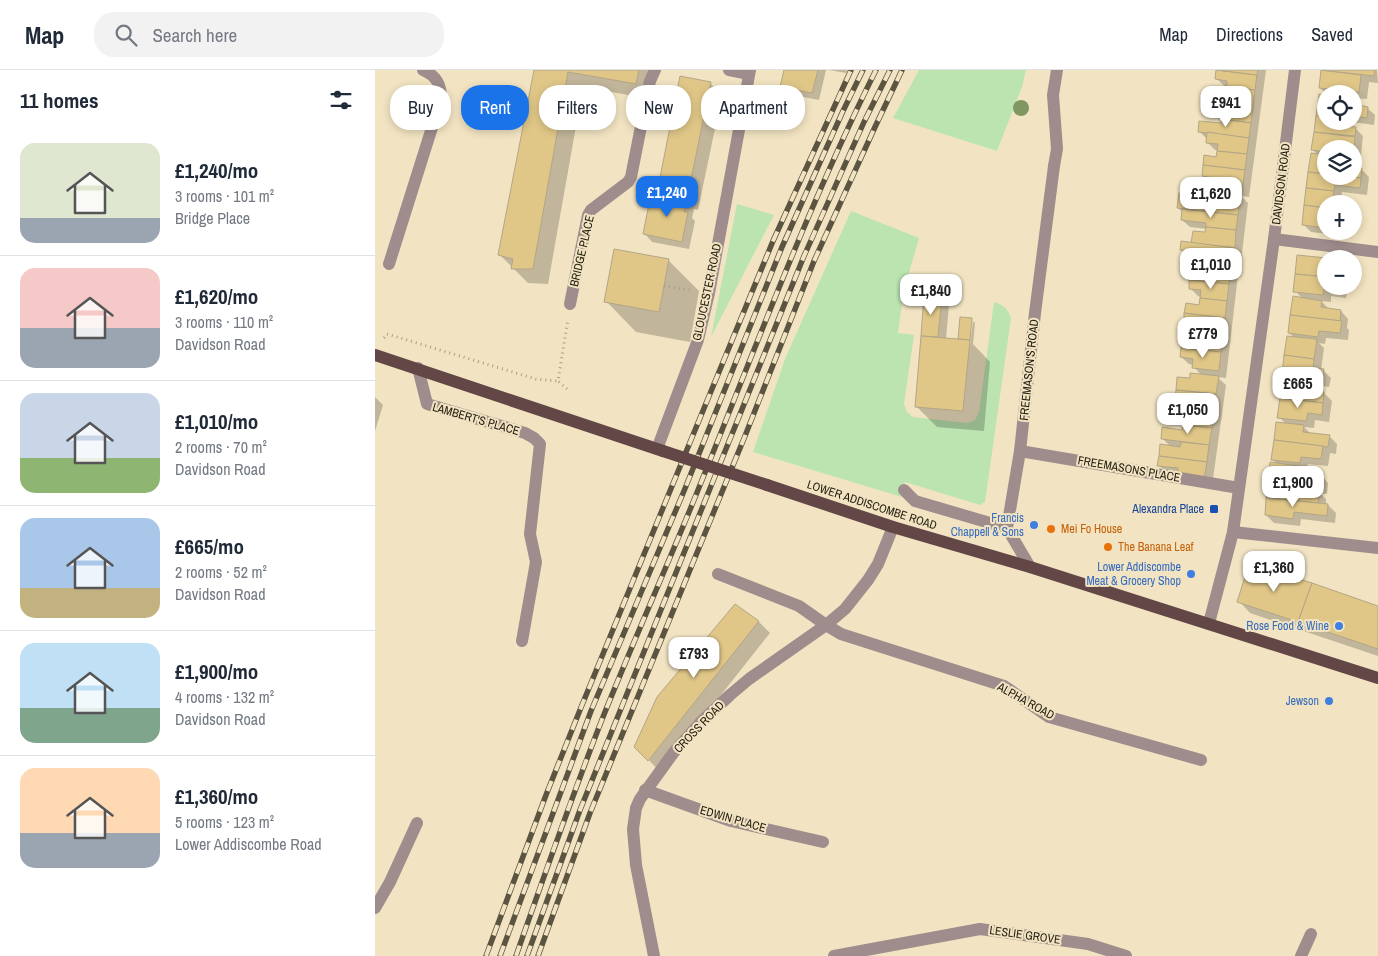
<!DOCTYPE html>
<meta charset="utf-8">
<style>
:root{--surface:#fff;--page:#f2f2f3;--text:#1f2937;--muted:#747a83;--line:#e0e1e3;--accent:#1a73e8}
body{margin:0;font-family:"Archivo Narrow",sans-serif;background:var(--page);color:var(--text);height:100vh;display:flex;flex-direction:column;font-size:19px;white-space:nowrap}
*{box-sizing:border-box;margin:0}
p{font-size:16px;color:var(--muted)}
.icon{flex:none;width:28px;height:28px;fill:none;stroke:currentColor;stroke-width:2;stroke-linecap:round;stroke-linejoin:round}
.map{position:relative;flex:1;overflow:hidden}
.drawer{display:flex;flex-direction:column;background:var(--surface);width:375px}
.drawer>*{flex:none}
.guide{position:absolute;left:15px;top:15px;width:475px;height:45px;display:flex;gap:10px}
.buttons{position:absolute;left:942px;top:15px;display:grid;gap:10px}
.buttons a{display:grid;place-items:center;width:45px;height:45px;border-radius:50%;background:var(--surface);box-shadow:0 2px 8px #0003;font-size:25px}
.price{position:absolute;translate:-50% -42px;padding:0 11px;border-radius:10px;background:#fff;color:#222;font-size:16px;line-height:32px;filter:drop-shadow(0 1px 2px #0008)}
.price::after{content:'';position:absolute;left:50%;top:30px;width:15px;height:11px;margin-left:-8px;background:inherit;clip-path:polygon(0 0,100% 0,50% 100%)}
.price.active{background:var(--accent);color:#fff}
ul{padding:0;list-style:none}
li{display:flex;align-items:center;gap:15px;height:125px;padding:0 20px}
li+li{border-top:1px solid var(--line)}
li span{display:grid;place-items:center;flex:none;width:140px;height:100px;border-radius:15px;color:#555}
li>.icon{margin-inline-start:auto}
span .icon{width:60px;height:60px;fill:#fffc;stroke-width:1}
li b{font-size:21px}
h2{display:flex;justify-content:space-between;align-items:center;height:60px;padding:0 20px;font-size:21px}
.chip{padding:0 18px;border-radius:20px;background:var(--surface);box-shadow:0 2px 8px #0003;font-size:18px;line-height:45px}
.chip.active{background:var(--accent);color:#fff}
header{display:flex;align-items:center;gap:30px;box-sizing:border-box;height:70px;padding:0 25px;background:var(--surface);border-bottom:1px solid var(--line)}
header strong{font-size:24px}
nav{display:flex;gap:28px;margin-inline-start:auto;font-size:18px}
.search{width:350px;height:45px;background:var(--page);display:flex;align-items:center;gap:12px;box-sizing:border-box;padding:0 18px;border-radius:20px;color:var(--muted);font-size:19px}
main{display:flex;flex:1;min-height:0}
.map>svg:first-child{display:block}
</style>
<header>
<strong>Map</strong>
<div class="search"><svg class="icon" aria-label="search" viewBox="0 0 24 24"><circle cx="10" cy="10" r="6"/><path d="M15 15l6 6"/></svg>Search here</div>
<nav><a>Map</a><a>Directions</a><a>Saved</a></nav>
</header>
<main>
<section class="drawer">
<h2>11 homes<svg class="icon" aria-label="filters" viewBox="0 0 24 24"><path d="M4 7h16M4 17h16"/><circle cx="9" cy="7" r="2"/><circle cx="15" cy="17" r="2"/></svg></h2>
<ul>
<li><span style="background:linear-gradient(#dfe7d0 75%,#9aa5b1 0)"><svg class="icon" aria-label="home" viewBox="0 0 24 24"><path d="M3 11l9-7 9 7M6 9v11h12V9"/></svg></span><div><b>£1,240/mo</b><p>3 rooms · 101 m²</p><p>Bridge Place</p></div></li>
<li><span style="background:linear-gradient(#f6c9c9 60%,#9aa5b1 0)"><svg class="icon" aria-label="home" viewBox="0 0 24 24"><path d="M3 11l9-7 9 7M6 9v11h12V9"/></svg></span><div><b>£1,620/mo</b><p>3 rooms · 110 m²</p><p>Davidson Road</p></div></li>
<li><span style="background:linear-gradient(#c9d6e8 65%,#8fb573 0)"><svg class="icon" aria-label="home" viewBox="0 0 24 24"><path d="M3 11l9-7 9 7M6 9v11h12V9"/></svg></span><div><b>£1,010/mo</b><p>2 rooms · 70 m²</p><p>Davidson Road</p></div></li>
<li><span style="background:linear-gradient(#a9c7e8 70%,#c2b280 0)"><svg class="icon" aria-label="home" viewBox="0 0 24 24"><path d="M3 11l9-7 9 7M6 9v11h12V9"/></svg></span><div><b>£665/mo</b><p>2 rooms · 52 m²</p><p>Davidson Road</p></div></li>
<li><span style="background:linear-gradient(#bfe0f5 65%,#7fa58c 0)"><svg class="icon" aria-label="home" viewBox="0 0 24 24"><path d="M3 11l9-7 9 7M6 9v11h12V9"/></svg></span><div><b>£1,900/mo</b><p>4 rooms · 132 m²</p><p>Davidson Road</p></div></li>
<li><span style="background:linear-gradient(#ffd9b3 65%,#9aa5b1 0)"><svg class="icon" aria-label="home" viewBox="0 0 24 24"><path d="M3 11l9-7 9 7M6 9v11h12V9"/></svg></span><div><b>£1,360/mo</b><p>5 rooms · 123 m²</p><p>Lower Addiscombe Road</p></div></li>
</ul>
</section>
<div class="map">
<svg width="1003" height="886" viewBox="0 0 1003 886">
<rect width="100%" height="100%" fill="#f2e4c2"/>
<g fill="#bbe4b1">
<path d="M544,0H651L647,17L622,81L518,48Z"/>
<path d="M362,134L399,145L336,267Z"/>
<path d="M476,141L544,168L529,220L523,263L539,265L529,334L532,342L538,347L592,353L600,350L604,342L619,232C629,235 633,239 636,248L610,432L605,435L530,412L527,427L378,382L410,289Z"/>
</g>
<g fill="#0003">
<path d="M160,0H282L276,29L208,17L173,214L153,213L125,185Z"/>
<path d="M410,0H451L444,30L423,26L422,32L409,28L406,24Z"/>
<path d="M454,0H472L471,3Z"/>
<path d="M842,0H891L874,127L866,126L873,133L865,200L858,199L863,205L851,308L842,307L851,315L837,416L791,403L784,395L796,377L787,368L809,361V354H807L799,346L812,340L813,337L809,336L801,329L816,310L827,306L819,297V295L814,294L806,287L821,270L823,261H818L810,253L825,236L826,227L823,226L815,218L830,204L834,195L829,190L814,188L806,180L817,174L832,164V159L815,157L807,150L808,142L803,138L836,128L846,123L840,116V114L836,113L828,106L843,88L844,80H840L832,72L833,70L824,61L848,55V49H844L837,41L852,23L853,17H850L842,9Z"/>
<path d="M947,0H1002L1003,13L994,12L992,29L979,28V24H951L945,18Z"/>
<path d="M335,13L347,25L323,140L319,139L317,148L320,151L314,179L277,172L270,164L280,137Z"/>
<path d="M945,25L951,26V51H979V36L992,38L1000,45L999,55L978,52L977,58H980L988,66L986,85L979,84V79H951V106H979V99H986L994,107L992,125L967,122L966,131H970L973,134H951V161H962V165L936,162L928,154L943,85L938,80Z"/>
<path d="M924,187L951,189V216H973L971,228L956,226V232L946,231L955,240L966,241L973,249L972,258L974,260L973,270L951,268L950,274L944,273L949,278L946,300H948L956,308L954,317L936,314L943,322L949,323L957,331L954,352L940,350L939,358L929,357L936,364L954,366L962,374L961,384L955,383L953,396L933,394L932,400L926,399L930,403L946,405L953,413L952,424L945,423L951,429V435H953L961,443L960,453L926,449L925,456L899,453L891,445L896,393L902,394L898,390L911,354L904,347L916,311L908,304L920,268L914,263L928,229L920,221Z"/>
<path d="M293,190L324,221L315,272L261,262L231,231Z"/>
<path d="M550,226L566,227L574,235L571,269L584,270L586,249L596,250L597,251H595L593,276H595L598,251L600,253L598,274L615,292L609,361L562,357L541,336Z"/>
<path d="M0,327L8,335L0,361Z"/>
<path d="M936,514L1003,537V586L875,543L864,531Z"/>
<path d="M360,536L384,552L395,563L285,702L261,676Z"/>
</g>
<g fill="#e0c788" stroke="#b3a686">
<path d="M159,0H264L261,14L193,2L158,199H136L138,189L123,185Z"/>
<path d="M409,0H443L437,23L405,17Z"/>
<path d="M841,0L882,5L880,20L852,17V11L840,9Z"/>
<path d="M842,0H883L882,5Z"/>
<path d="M946,0L986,5L984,22L944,18Z"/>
<path d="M946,0H1000L999,6Z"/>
<path d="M305,6L336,12L312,129L282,123Z"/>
<path d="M405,17L420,20L418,29L404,25Z"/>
<path d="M852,17L880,20L878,36L837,31L838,20L851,21Z"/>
<path d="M944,24L951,25V47L941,46Z"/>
<path d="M837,31L878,36L876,53L847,49V43L835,42Z"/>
<path d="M979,34L993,37L992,48L979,46Z"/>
<path d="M941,46L951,47V51H969V56L981,57L980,66L939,62Z"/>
<path d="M847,49L876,53L874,68L823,62L824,51L846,53Z"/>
<path d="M832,62L874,68L872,84L842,81L843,74L831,73Z"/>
<path d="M939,62L980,67L979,78L966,76L965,79H951V82L936,80Z"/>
<path d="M842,81L872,84L870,100L828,95L829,85L841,87Z"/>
<path d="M936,83L951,85V104L933,102Z"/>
<path d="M828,95L870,100L867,120L838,117L839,108L827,106Z"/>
<path d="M979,97L987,98L986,108L971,106H979Z"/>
<path d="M933,102L951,104V106H971L986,108L985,118L960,115L959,121L931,118Z"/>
<path d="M931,118L959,121L958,129L971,130L970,134H951V138L929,135Z"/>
<path d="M836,120L866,124L863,145L802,138L804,123L835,127Z"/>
<path d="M282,123L312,129L309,142H313L307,172L268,164L274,134L279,136Z"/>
<path d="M929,135L951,138V158L927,155Z"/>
<path d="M807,139L863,145L861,160L831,157V153L806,150Z"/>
<path d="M831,157L861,160L860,178L816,173L818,161L830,162Z"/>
<path d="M806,171L860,178L857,193L828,190V183L805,180Z"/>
<path d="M239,179L294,189L284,242L229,232Z"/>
<path d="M922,185L952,188L951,189V207L920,204Z"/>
<path d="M830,193L856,196L854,214L814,210L815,202L829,203Z"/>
<path d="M920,204L951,207V216H964V221L949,219L948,225L918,222Z"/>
<path d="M814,210L854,214L852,231L825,228L826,220L814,219Z"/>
<path d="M549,224L567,226L563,267L546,266Z"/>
<path d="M918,226L947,231L946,237L966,240L965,251L915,245Z"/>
<path d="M825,228L852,231L850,248L809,243L811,233L824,235Z"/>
<path d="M809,243L850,248L848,266L821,263L822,255L809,254Z"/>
<path d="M915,245L967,251L965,263L944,261L943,267L913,263Z"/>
<path d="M585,247L597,248L595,270L583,269Z"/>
<path d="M821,263L848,266L846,282L806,278L807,268L820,269Z"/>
<path d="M546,266L595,270L588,341L540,337Z"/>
<path d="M912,266L942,269L939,289L909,285Z"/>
<path d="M806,278L846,282L844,301L817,298L818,289L805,287Z"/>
<path d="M909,285L939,289L938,298L949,299L947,310L907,304Z"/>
<path d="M815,303L844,306L841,324L801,320L802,307L815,308Z"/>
<path d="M907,309L936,313L935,320L949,322L948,333L905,328Z"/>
<path d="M801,320L841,324L839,342L811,339L812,331L800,329Z"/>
<path d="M905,328L948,333L947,345L933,343L931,351L902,348Z"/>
<path d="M799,337L839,342L837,358L808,355V348L798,346Z"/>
<path d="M901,352L929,355L928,362L955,365L953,377L899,370Z"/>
<path d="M808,355L837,358L834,375L786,369L787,357L807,360Z"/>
<path d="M899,370L948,376L946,389L926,387L925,393L896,390Z"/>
<path d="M806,372L834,375L832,392L784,386L785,374L805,377Z"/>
<path d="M784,386L832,392L829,409L802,407L803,398L782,396Z"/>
<path d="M895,392L924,396L923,401L946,404L945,417L893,410Z"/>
<path d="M893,410L922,414V418L944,420L943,433L891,428Z"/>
<path d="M891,428L953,434L952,446L919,442L918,449L890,445Z"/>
<path d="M874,494L937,513L923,552L862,532Z"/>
<path d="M937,513L1003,536V579L923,552Z"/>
<path d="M360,534L384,551L273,691L259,677L282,627Z"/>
</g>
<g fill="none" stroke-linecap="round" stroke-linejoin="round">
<g stroke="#aa9f85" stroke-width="3" stroke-dasharray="1 4" stroke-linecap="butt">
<path d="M289,216L316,220"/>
<path d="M9,268L12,264L161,309L183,311"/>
<path d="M192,319L183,311L193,249"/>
</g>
<g stroke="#9f8d8d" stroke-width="12">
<path d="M679,96L682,79L678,25L682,0"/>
<path d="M14,194L66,29C66,15 62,6 48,0"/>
<path d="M645,381L864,418"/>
<path d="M529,420L540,431L632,458"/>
<path d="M858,462L1003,478"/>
<path d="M343,504L424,536L451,555"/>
<path d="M270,720L356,751L448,772"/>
<path d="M0,838L15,812L42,753"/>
<path d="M926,886L936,864"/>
</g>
<g stroke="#9f8d8d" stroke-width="12">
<path d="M354,0L374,4"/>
<path d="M899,169L1003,182"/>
<path d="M195,234L213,145L216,140L253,112L256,107L275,11L280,0"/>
<path d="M43,298L52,334L150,363L159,368L165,374L155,464L161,492L147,571"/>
<path d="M282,379L323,270L334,223L375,0"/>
<path d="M655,497L632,458L645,381L660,243L679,96"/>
<path d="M451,555L466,564L629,616L674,647L826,690"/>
<path d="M279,886L261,795L258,759L261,738L265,729L299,682L326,652L355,625L374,609L451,555L470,539L493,510L503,494L518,457"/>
<path d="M459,886L605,859L713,874L751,886"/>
</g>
<path stroke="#9f8d8d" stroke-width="12" d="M834,553L858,462L899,169L920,0"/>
<g stroke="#634746" stroke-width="12">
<path d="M0,285L288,381"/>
<path d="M392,415L518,457L655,497L1003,608"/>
</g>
<g stroke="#5b5441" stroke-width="5.5">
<g id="rail">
<path d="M111,886L171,725L207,635L325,348L398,171L476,0"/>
<path d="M125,886L216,641L309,421L407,177L468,41L488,0"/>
<path d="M141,886C169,806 197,726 228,647C258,572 291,499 321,425C379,282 432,138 501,0"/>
<path d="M152,886L205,740L429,186L489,52L515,0"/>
<path d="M163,886L215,743L370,366L439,191L500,57L527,0"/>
</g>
</g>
<use href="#rail" stroke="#f2e4c2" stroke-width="4" stroke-dasharray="11" stroke-linecap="butt"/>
<path stroke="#634746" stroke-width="12" d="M288,381L392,415"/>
</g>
<circle fill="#809761" cx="646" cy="38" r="8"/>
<rect fill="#1a4fb4" stroke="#f2e4c2" stroke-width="2" x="834" y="434" width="10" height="10" rx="2.5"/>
<g fill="#3f7fe0" stroke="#f2e4c2" stroke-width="2">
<circle cx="659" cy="455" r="5"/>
<circle cx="816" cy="504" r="5"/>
<circle cx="964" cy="556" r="5"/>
<circle cx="954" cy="631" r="5"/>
</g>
<g fill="#e8710a" stroke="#f2e4c2" stroke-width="2">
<circle cx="676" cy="459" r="5"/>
<circle cx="733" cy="477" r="5"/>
</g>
<g text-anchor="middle" stroke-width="4" stroke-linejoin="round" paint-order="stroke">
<g font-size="12" fill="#221d11" stroke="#f2e4c2">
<text transform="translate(906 114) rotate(-83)" y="4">DAVIDSON ROAD</text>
<text transform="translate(207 181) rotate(-77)" y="4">BRIDGE PLACE</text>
<text transform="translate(332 222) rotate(-78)" y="4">GLOUCESTER ROAD</text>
<text transform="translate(654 300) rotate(-84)" y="4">FREEMASON'S ROAD</text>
<text transform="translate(101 349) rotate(16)" y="4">LAMBERT'S PLACE</text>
<text transform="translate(754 399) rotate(10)" y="4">FREEMASONS PLACE</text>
<text transform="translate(497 435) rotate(18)" y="4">LOWER ADDISCOMBE ROAD</text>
<text transform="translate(651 631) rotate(29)" y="4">ALPHA ROAD</text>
<text transform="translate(324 657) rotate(-46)" y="4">CROSS ROAD</text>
<text transform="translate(358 749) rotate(16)" y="4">EDWIN PLACE</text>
<text transform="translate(650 865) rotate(8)" y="4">LESLIE GROVE</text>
</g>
<g font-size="12" fill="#164399" stroke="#f2e4c2" text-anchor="end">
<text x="829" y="443">Alexandra Place</text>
</g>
<g font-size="12" fill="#366cbe" stroke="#f2e4c2" text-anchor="end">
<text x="649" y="452">Francis<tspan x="649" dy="14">Chappell &amp; Sons</tspan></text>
<text x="806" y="501">Lower Addiscombe<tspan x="806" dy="14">Meat &amp; Grocery Shop</tspan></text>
<text x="954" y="560">Rose Food &amp; Wine</text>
<text x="944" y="635">Jewson</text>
</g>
<g font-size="12" fill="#c56008" stroke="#f2e4c2" text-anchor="start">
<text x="686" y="463">Mei Fo House</text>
<text x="743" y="481">The Banana Leaf</text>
</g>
</g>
</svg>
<div class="buttons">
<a><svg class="icon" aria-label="locate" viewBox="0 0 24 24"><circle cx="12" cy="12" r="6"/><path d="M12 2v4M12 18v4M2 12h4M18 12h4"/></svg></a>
<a><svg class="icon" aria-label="layers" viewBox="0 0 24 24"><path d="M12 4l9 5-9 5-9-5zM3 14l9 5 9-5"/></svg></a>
<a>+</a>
<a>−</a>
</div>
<b class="price" style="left:851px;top:58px">£941</b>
<b class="price active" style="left:292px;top:148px">£1,240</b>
<b class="price" style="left:836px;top:149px">£1,620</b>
<b class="price" style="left:836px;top:220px">£1,010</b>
<b class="price" style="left:556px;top:246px">£1,840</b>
<b class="price" style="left:828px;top:289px">£779</b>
<b class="price" style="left:923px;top:339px">£665</b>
<b class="price" style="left:813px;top:365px">£1,050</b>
<b class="price" style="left:918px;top:438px">£1,900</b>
<b class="price" style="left:899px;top:523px">£1,360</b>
<b class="price" style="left:319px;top:609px">£793</b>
<div class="guide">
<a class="chip">Buy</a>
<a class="chip active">Rent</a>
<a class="chip">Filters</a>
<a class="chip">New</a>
<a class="chip">Apartment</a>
</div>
</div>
</main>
